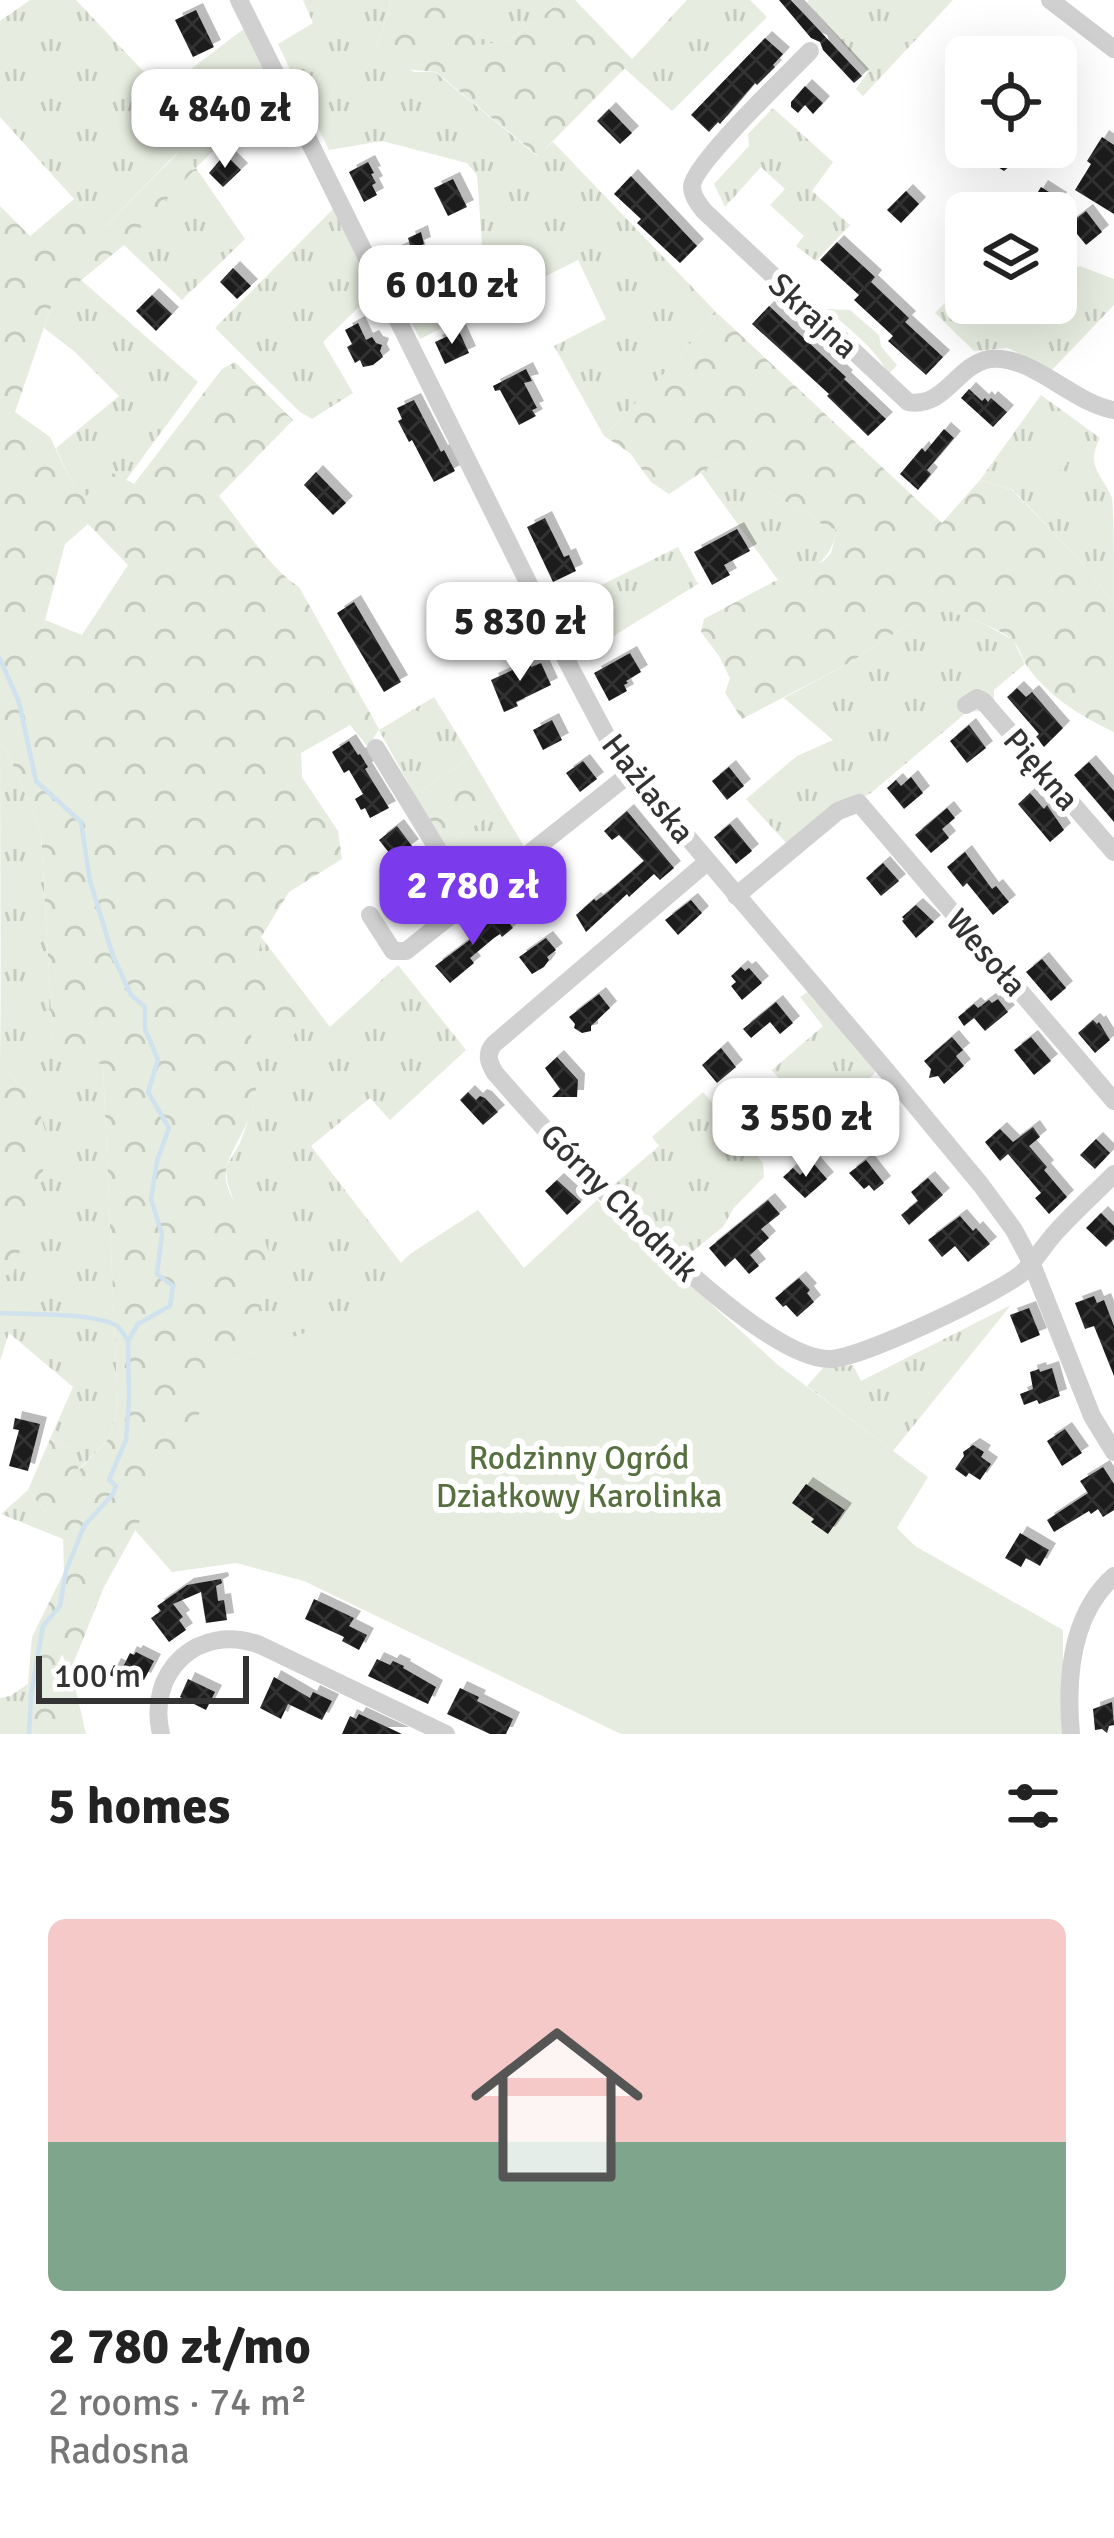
<!DOCTYPE html>
<meta charset="utf-8">
<style>
:root{--surface:#fff;--page:#f6f6f6;--text:#222;--muted:#767676;--line:#e0e0e0;--accent:#7c3aed}
body{margin:0;font-family:Signika,sans-serif;background:var(--page);color:var(--text);height:100vh;display:flex;flex-direction:column;font-size:45px;white-space:nowrap}
*{box-sizing:border-box;margin:0}
p{font-size:39px;color:var(--muted)}
.icon{flex:none;width:66px;height:66px;fill:none;stroke:currentColor;stroke-width:2;stroke-linecap:round;stroke-linejoin:round}
.map{position:relative;height:1734px;overflow:hidden}
.details{display:flex;flex-direction:column;background:var(--surface);flex:1}
.details>*{flex:none}
.controls{position:absolute;left:945px;top:36px;display:grid;gap:24px}
.controls a{display:grid;place-items:center;width:132px;height:132px;border-radius:18px;background:var(--surface);box-shadow:0 12px 48px #0002;font-size:60px}
.scale{position:absolute;left:36px;bottom:30px;width:213px;box-sizing:border-box;padding-left:12px;border:6px solid #333;border-top:0;font-size:33px;line-height:42px;white-space:nowrap;color:#333;-webkit-text-stroke:9px #fff;paint-order:stroke}
.price{position:absolute;translate:-50% -102px;padding:0 27px;border-radius:24px;background:#fff;color:#222;font-size:39px;line-height:78px;filter:drop-shadow(0 3px 6px #0008)}
.price::after{content:'';position:absolute;left:50%;top:72px;width:36px;height:27px;margin-left:-18px;background:inherit;clip-path:polygon(0 0,100% 0,50% 100%)}
.price.on{background:var(--accent);color:#fff}
ul{padding:0;list-style:none}
li{display:grid;align-content:center;gap:24px;height:636px;padding:0 48px}
li+li{border-top:3px solid var(--line)}
li span{display:grid;place-items:center;height:372px;border-radius:18px;color:#555}
li>.icon{margin-inline-start:auto}
span .icon{width:216px;height:216px;fill:#fffc;stroke-width:1}
li b{font-size:51px}
h2{display:flex;justify-content:space-between;align-items:center;height:144px;padding:0 48px;font-size:51px}
.map>svg:first-child{display:block}
</style>
<div class="map">
<svg width="1114" height="1734" viewBox="0 0 1114 1734">
<defs>
<pattern id="grass-tufts" width="24" height="20" patternUnits="userSpaceOnUse" patternTransform="scale(3)"><rect width="24" height="20" fill="#e6ecdf"/><path d="M3 7l-1-3M5 7V3M7 7l1-3M15 17l-1-3M17 17v-4M19 17l1-3" fill="none" stroke="#c6cbc0"/></pattern>
<pattern id="forest-crowns" width="20" height="18" patternUnits="userSpaceOnUse" patternTransform="scale(3)"><rect width="20" height="18" fill="#e6ecdf"/><path d="M2 6a3 3 0 1 1 6 0M12 15a3 3 0 1 1 6 0" fill="none" stroke="#c6cbc0"/></pattern>
<pattern id="building-cross-hatch" width="8" height="8" patternUnits="userSpaceOnUse" patternTransform="scale(3)"><rect width="8" height="8" fill="#1a1a1a"/><path d="M0 0l8 8M0 8l8-8" fill="none" stroke="#333"/></pattern>
<filter id="shadow"><feDropShadow dx="7" dy="-7" stdDeviation="0" flood-color="#0004"/></filter>
</defs>
<rect width="100%" height="100%" fill="#fff"/>
<g fill="url(#grass-tufts)">
<path d="M30,0H76L162,91L245,28L280,96L259,104L196,168L245,239L182,300L124,245L195,168L177,153L105,227L74,199L0,117V21Z"/>
<path d="M303,0H389L390,7L376,49L414,72H435L537,156L553,142L715,311L681,356L604,436L554,346L606,319L578,260L420,339L394,287L482,245L477,175L467,163L382,141L329,150L278,44L313,23Z"/>
<path d="M460,0H563L510,40L480,46Z"/>
<path d="M687,0H750L767,17L672,111L624,68Z"/>
<path d="M809,0H953L863,96L856,89L868,72L807,2Z"/>
<path d="M773,108L833,162L812,191L850,225L816,261L796,246L804,236L770,205L785,189L761,167L725,207L714,184L749,146L748,134Z"/>
<path d="M334,208L375,291L323,342L353,393L312,419L300,412L215,328Z"/>
<path d="M1080,266L1114,279V305L1052,370L1008,348L974,351L935,313L966,282V303H1056V279Z"/>
<path d="M81,280L198,382L126,480L113,473L86,497L73,485L56,448L119,396L75,352L44,328L52,304Z"/>
<path d="M827,309L850,310L879,335L881,346L897,365L888,375C879,350 847,328 827,309Z"/>
<path d="M1041,395L1100,438C1085,468 1102,473 1112,498C1114,513 1114,582 1114,603L1070,550L1013,490L980,480Z"/>
<path d="M733,457L771,494L807,513L823,525L837,530C827,569 813,566 778,580L701,473L717,462Z"/>
<path d="M678,547L698,584L576,659L551,610Z"/>
<path d="M945,609L986,625L1013,640L1025,664L994,690V702L981,711L967,712L872,792L789,846L746,799L797,756L833,740L784,698L849,663L905,626Z"/>
<path d="M434,697L471,757L415,795L379,730Z"/>
<path d="M0,743L11,760L41,832L53,1044L103,1065L118,1410L108,1440L78,1470L70,1447L50,1439L73,1387L9,1333L0,1361V1275H13L35,1098L1,1067Z"/>
<path d="M501,808L525,848L474,890L446,845Z"/>
<path d="M261,937L330,1027L398,965L466,1050L390,1120L370,1098L311,1146L401,1263L344,1319L228,1361L274,1279L259,1232L235,1205L227,1181L226,1167L240,1143L254,1105L256,1086L248,1018Z"/>
<path d="M809,991L875,1069L874,1074L816,1123L772,1070L823,1026L800,997Z"/>
<path d="M703,1092L763,1163L764,1177L733,1209L723,1227L693,1251L692,1261L609,1189L659,1146L652,1137Z"/>
<path d="M1011,1305L893,1451L807,1386L823,1368L853,1365L861,1381Z"/>
<path d="M28,1490L63,1533V1539L1,1514Z"/>
<path d="M28,1684L26,1706L34,1734H0V1698L10,1696Z"/>
</g>
<g fill="url(#forest-crowns)" fill-rule="evenodd">
<path d="M389,0H460L481,45L510,40L563,0H575L633,60L538,156L436,72L392,68L376,49L390,7Z"/>
<path d="M178,153L196,168L124,245L52,304L15,412L50,437L73,485L86,496L113,473L134,484L222,369L235,362L293,420L219,496C240,522 272,571 299,587L379,729L368,747L350,725L301,753L302,777L338,831L342,859L289,892L261,937L257,962L305,1025L277,1049L249,1020C252,1046 260,1078 254,1104C249,1128 222,1159 226,1181C231,1205 248,1216 261,1235C270,1248 271,1264 274,1279L104,1587L71,1669L86,1734H34L26,1706L32,1637L64,1572L63,1533L28,1490L50,1439L70,1447L79,1470L108,1440L118,1410L103,1065L53,1045L41,832L11,760L0,743V206L30,236L74,199L105,227ZM88,524L128,565L82,635L45,620L65,544Z"/>
<path d="M715,311L942,523L980,480L1012,490L1070,550L1114,603V732C1081,716 1052,699 1029,669C1023,661 1021,651 1015,643C1003,628 964,617 945,610L905,626L849,663L742,719L725,693L730,678L719,656L701,632L704,619L773,582L824,561L831,553L837,530L823,525L807,513L771,494L733,458L717,462L669,494L651,482L630,453L604,436L681,356Z"/>
<path d="M471,757L501,808L446,845L415,795Z"/>
<path d="M0,976L1,1067L35,1098L50,1146L13,1275H0Z"/>
</g>
<g fill="#e6ecdf">
<path d="M1045,426L1062,445L1067,464L1042,487L1015,460Z"/>
<path d="M597,1200L778,1365L928,1477L897,1528L915,1546L1063,1630V1734H621L304,1581L236,1563L172,1572L135,1530L228,1361L343,1319L410,1254L478,1210L524,1268Z"/>
</g>
<g fill="none" stroke-linecap="round" stroke-linejoin="round">
<g stroke="#cfe2ee" stroke-width="4.5">
<path d="M0,659L19,702L36,781L81,822L90,881L113,956L131,995L145,1007V1029L158,1060L148,1092L169,1128L157,1161L151,1199L162,1234L157,1274L173,1286L170,1306L138,1324L128,1341L129,1400L126,1440L109,1480L116,1486L113,1494L84,1526L66,1571L60,1606L43,1626L31,1695L29,1734"/>
<path d="M0,1313C26,1314 96,1313 117,1326C122,1330 124,1335 128,1341"/>
</g>
</g>
<g fill="url(#building-cross-hatch)" filter="url(#shadow)">
<path d="M779,0H791L862,76L854,83L823,50L820,42L811,38Z"/>
<path d="M196,10L214,47L193,57L175,20Z"/>
<path d="M765,38L783,54L773,65L775,67L757,85L755,83L720,124L718,122L709,132L691,115Z"/>
<path d="M805,86L823,103L813,114L805,105L798,113L791,107V102Z"/>
<path d="M609,109L632,133L620,144L597,121Z"/>
<path d="M1102,137L1114,145V214L1075,190L1091,164L1087,161Z"/>
<path d="M992,147H1011L1017,151L1010,160V166L1004,171L984,158Z"/>
<path d="M225,154L241,170L223,187L209,173Z"/>
<path d="M368,162L374,173L371,174L376,183L372,185L377,195L364,202L349,172Z"/>
<path d="M631,176L697,246L680,263L637,223L641,219L614,194Z"/>
<path d="M453,179L467,207L448,216L434,188Z"/>
<path d="M1041,187L1060,199L1052,213H1025Z"/>
<path d="M906,191L919,204L901,223L887,210Z"/>
<path d="M1086,211L1102,232L1086,245L1069,224Z"/>
<path d="M421,232L424,244L417,247L423,265L410,270L409,266L400,271L392,253L410,245L408,238Z"/>
<path d="M837,242L875,277L871,282L909,318L905,322L943,357L926,375L888,341L893,336L854,300L859,295L820,260Z"/>
<path d="M233,268L251,286L237,299L220,282Z"/>
<path d="M152,295L172,314L156,331L136,311Z"/>
<path d="M769,306L846,377L844,379L886,419L868,436L827,396L829,394L752,324Z"/>
<path d="M358,323L366,340L372,337L376,343L382,345L380,351L383,357L373,365L363,367L360,360L355,363L347,347L352,344L345,330Z"/>
<path d="M459,331L469,353L445,364L435,342Z"/>
<path d="M526,369L532,381L524,383L537,408L532,410L536,416L519,425L500,390L495,391L493,386Z"/>
<path d="M969,389L982,401L985,398L988,402L991,398L1007,412L993,427L961,398Z"/>
<path d="M414,400L441,452L444,450L455,471L434,482L412,440L409,442L398,421L402,419L397,408Z"/>
<path d="M944,429L954,438L927,470L931,474L918,490L900,474L922,448L925,452Z"/>
<path d="M316,472L346,503L333,515L304,485Z"/>
<path d="M545,518L564,557L569,555L576,571L553,582L527,527Z"/>
<path d="M737,529L750,551L724,565L730,575L712,585L694,552Z"/>
<path d="M354,602L401,682L384,692L337,613Z"/>
<path d="M630,653L641,672L626,681L628,683L624,685L627,691L609,701L594,673Z"/>
<path d="M526,657L531,667L541,663L551,685L516,702L518,706L504,712L491,680L517,668L515,662Z"/>
<path d="M1017,688L1026,697L1032,692L1063,728L1044,747L1036,737L1039,734L1007,697Z"/>
<path d="M552,720L562,740L543,750L533,730Z"/>
<path d="M969,725L986,748L967,763L950,741Z"/>
<path d="M349,741L358,755L360,754L368,767L365,769L389,808L370,818L365,808L361,810L355,799L363,794L349,770L344,773L332,752Z"/>
<path d="M583,761L597,779L580,792L566,773Z"/>
<path d="M1089,762L1114,791V822L1074,775Z"/>
<path d="M729,767L744,786L727,800L712,781Z"/>
<path d="M911,777L923,793L904,809L887,788L896,780L901,786Z"/>
<path d="M1030,793L1044,809L1047,805L1064,830L1050,842L1018,804Z"/>
<path d="M947,808L955,818L942,829L949,838L931,853L915,835Z"/>
<path d="M627,811L674,868L660,880L654,874L629,897L627,894L586,932L576,915L594,899L596,901L607,893L644,861L619,835L612,840L604,831Z"/>
<path d="M730,824L752,851L736,864L714,837Z"/>
<path d="M397,826L412,846L394,859L379,840Z"/>
<path d="M965,852L992,889L996,886L1009,902L993,915L967,883L963,887L947,867Z"/>
<path d="M883,863L899,881L881,896L866,878Z"/>
<path d="M691,900L702,913L678,935L665,920Z"/>
<path d="M916,905L934,922L916,938L902,921L904,919L902,917Z"/>
<path d="M500,911L513,928L502,937L500,934L494,938L470,958L474,963L450,983L435,966L475,936Z"/>
<path d="M546,938L556,950L547,957L549,960L544,967L532,974L519,957Z"/>
<path d="M1042,959L1066,988L1051,1001L1026,972Z"/>
<path d="M741,967L745,971L749,968L762,983L742,1000L731,986L736,982L731,976Z"/>
<path d="M599,994L610,1008L591,1026V1031L582,1033L574,1028L575,1024L569,1017Z"/>
<path d="M998,999L1008,1012L985,1031L974,1018L964,1026L958,1017L974,1004L978,1008L989,1000L992,1003Z"/>
<path d="M776,1002L793,1023L780,1034L770,1022L751,1038L743,1029Z"/>
<path d="M1093,1020L1097,1024L1099,1022L1110,1040L1095,1053L1078,1033Z"/>
<path d="M952,1037L963,1050L956,1056L964,1066L944,1084L938,1076L929,1078L931,1069L924,1061Z"/>
<path d="M1031,1037L1051,1061L1034,1075L1014,1050Z"/>
<path d="M721,1048L736,1067L717,1083L702,1065Z"/>
<path d="M557,1057L578,1080L577,1097H552L560,1089L545,1068Z"/>
<path d="M468,1092L476,1100L480,1096L485,1098L498,1112L483,1125L460,1100Z"/>
<path d="M864,1106L882,1124L855,1146L839,1127Z"/>
<path d="M1033,1127L1040,1137L1029,1146L1047,1167L1044,1170L1067,1197L1049,1214L1035,1198L1041,1193L1008,1154L1000,1161L985,1142L1000,1129L1013,1142Z"/>
<path d="M1096,1139L1110,1153L1095,1169L1080,1155Z"/>
<path d="M866,1160L884,1183L874,1191L869,1185L864,1189L849,1173Z"/>
<path d="M813,1163L827,1179L805,1198L783,1177L793,1168L800,1175Z"/>
<path d="M928,1178L943,1195L909,1225L901,1215L918,1201L911,1192Z"/>
<path d="M557,1180L581,1202L567,1215L545,1191Z"/>
<path d="M768,1200L780,1214L761,1229L769,1238L750,1255L759,1266L749,1274L735,1258L725,1267L709,1248Z"/>
<path d="M1101,1213L1114,1226V1239L1106,1247L1086,1228Z"/>
<path d="M960,1216L973,1231L976,1228L990,1244L968,1262L955,1246L942,1257L928,1240Z"/>
<path d="M799,1278L810,1290L807,1293L814,1302L797,1317L786,1305L783,1307L775,1298Z"/>
<path d="M1094,1296L1097,1303L1104,1300L1114,1326V1376L1094,1326L1085,1329L1075,1303Z"/>
<path d="M1029,1308L1040,1335L1021,1343L1010,1315Z"/>
<path d="M1052,1368L1060,1396L1039,1404L1037,1400L1024,1405L1020,1394L1033,1389L1030,1372L1039,1369L1040,1372Z"/>
<path d="M15,1418L40,1424L28,1471L9,1466L19,1430L13,1429Z"/>
<path d="M1065,1429L1082,1453L1062,1466L1047,1441Z"/>
<path d="M973,1445L984,1452L981,1457L991,1464L980,1480L969,1473L966,1477L955,1469L964,1456L963,1452Z"/>
<path d="M1103,1467L1114,1484V1510L1103,1517L1098,1509L1091,1514L1089,1511L1054,1532L1047,1520L1088,1493L1080,1481Z"/>
<path d="M806,1484L845,1510L828,1534L811,1522L814,1519L792,1503Z"/>
<path d="M1020,1533L1049,1550L1040,1566L1026,1558L1021,1567L1005,1558Z"/>
<path d="M221,1579L222,1583L216,1586L218,1601L224,1600L227,1620L206,1623L201,1592L173,1604L183,1617L179,1620L186,1630L169,1642L151,1618L161,1611L157,1606L187,1585Z"/>
<path d="M314,1599L354,1618L349,1626L367,1635L359,1650L342,1641L344,1637L305,1619Z"/>
<path d="M136,1652L154,1661L144,1680L126,1672L122,1680L109,1675L114,1665L122,1669L130,1653L134,1655Z"/>
<path d="M377,1659L390,1665L393,1661L404,1666L403,1668L436,1687L428,1704L368,1676Z"/>
<path d="M274,1677L310,1698L313,1692L332,1701L322,1720L288,1704L281,1719L260,1708Z"/>
<path d="M188,1679L215,1692L206,1710L180,1697Z"/>
<path d="M460,1688L479,1697L477,1701L513,1719L506,1734H490L447,1714Z"/>
<path d="M1112,1702L1114,1725L1109,1726L1107,1733L1102,1729L1095,1730L1093,1709Z"/>
<path d="M359,1714L402,1734H342L350,1716L356,1719Z"/>
</g>
<g fill="none" stroke-linecap="round" stroke-linejoin="round">
<g stroke="#d0d0d0" stroke-width="18">
<path d="M239,0L571,669L607,737L632,772L885,1069L981,1185L1014,1230L1031,1262L1092,1416L1114,1452"/>
<path d="M1050,0L1114,49"/>
<path d="M810,51C790,72 694,163 692,186C692,196 698,203 704,211L908,402C945,409 957,364 990,359C1031,354 1074,404 1114,410"/>
<path d="M966,705L977,698L983,701L1114,852"/>
<path d="M376,748L470,902"/>
<path d="M707,862L494,1044C485,1054 489,1063 495,1073C549,1136 753,1361 830,1359C860,1359 996,1294 1021,1274C1034,1263 1044,1245 1056,1232C1074,1212 1095,1193 1114,1174"/>
<path d="M736,896L838,811L859,803L1114,1101"/>
<path d="M370,915L393,951H406L632,772"/>
<path d="M161,1734C146,1672 198,1622 260,1645L446,1734"/>
<path d="M1071,1734C1066,1679 1070,1615 1114,1576"/>
</g>
</g>
<g text-anchor="middle" stroke-width="12" stroke-linejoin="round" paint-order="stroke">
<g font-size="33" fill="#333" stroke="#fff">
<text transform="translate(814 315) rotate(43)" y="12">Skrajna</text>
<text transform="translate(1042 769) rotate(49)" y="12">Piękna</text>
<text transform="translate(649 788) rotate(52)" y="12">Hażlaska</text>
<text transform="translate(987 952) rotate(49)" y="12">Wesoła</text>
<text transform="translate(620 1202) rotate(45)" y="12">Górny Chodnik</text>
</g>
<g font-size="33" fill="#56703f" stroke="#fff">
<text x="579" y="1469">Rodzinny Ogród<tspan x="579" dy="38">Działkowy Karolinka</tspan></text>
</g>
</g>
</svg>
<div class="controls">
<a><svg class="icon" aria-label="locate" viewBox="0 0 24 24"><circle cx="12" cy="12" r="6"/><path d="M12 2v4M12 18v4M2 12h4M18 12h4"/></svg></a>
<a><svg class="icon" aria-label="layers" viewBox="0 0 24 24"><path d="M12 4l9 5-9 5-9-5zM3 14l9 5 9-5"/></svg></a>
</div>
<div class="scale">100 m</div>
<b class="price" style="left:225px;top:171px">4 840 zł</b>
<b class="price" style="left:452px;top:347px">6 010 zł</b>
<b class="price" style="left:520px;top:684px">5 830 zł</b>
<b class="price on" style="left:473px;top:948px">2 780 zł</b>
<b class="price" style="left:806px;top:1180px">3 550 zł</b>
</div>
<section class="details">
<h2>5 homes<svg class="icon" aria-label="filters" viewBox="0 0 24 24"><path d="M4 7h16M4 17h16"/><circle cx="9" cy="7" r="2"/><circle cx="15" cy="17" r="2"/></svg></h2>
<ul>
<li><span style="background:linear-gradient(#f6c9c9 60%,#7fa58c 0)"><svg class="icon" aria-label="home" viewBox="0 0 24 24"><path d="M3 11l9-7 9 7M6 9v11h12V9"/></svg></span><div><b>2 780 zł/mo</b><p>2 rooms · 74 m²</p><p>Radosna</p></div></li>
</ul>
</section>
